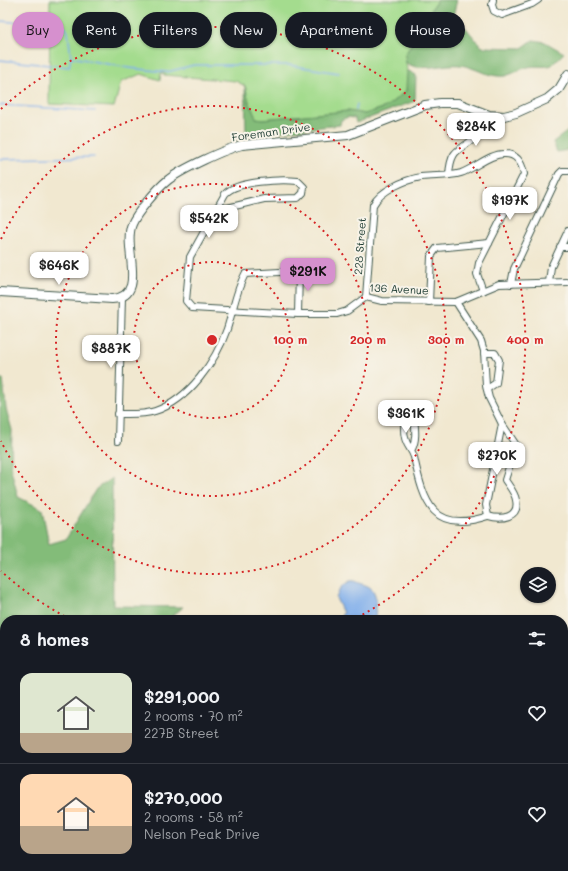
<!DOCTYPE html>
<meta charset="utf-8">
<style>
:root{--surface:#171b24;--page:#242831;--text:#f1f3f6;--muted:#9ea1a6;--line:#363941;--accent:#d690ce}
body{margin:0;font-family:Mali,sans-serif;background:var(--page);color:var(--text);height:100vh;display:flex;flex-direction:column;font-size:15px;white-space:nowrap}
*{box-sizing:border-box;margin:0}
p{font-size:13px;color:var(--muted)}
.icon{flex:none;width:22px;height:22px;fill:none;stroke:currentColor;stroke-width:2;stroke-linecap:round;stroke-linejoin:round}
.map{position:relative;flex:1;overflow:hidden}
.side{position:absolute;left:0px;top:615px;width:568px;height:256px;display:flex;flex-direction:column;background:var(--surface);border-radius:16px 16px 0 0;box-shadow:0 1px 3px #0004}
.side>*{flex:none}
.hud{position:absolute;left:12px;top:12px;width:544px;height:36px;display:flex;gap:8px}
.buttons{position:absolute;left:520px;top:567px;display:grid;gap:8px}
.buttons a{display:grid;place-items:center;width:36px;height:36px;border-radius:50%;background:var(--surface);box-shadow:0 1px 3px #0004;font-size:20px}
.price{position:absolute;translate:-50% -34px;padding:0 9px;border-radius:8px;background:#fff;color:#222;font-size:13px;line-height:26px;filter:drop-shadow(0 1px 2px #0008)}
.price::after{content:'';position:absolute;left:50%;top:24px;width:12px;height:9px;margin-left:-6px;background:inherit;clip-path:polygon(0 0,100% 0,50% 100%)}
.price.on{background:var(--accent);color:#111}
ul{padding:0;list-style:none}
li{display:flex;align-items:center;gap:12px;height:100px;padding:0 20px}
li+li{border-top:1px solid var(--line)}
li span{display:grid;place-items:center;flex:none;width:112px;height:80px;border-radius:12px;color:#555}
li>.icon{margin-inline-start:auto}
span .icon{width:48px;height:48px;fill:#fffc;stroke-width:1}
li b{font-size:17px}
h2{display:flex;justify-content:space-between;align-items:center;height:48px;padding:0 20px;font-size:17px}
.pill{padding:0 14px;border-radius:18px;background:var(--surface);box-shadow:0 1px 3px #0004;font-size:14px;line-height:36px}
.pill.on{background:var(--accent);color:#111}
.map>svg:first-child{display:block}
</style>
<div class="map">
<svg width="568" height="871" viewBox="0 0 568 871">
<rect width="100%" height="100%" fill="#f7f3e8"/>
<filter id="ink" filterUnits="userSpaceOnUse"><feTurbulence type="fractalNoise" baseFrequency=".025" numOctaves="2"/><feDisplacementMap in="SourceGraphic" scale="8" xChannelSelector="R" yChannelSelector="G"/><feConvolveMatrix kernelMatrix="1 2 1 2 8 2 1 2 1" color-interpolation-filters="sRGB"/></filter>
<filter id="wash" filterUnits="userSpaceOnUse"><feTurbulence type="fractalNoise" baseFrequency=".012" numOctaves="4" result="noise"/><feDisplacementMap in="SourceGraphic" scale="16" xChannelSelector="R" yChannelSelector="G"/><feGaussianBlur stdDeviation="0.9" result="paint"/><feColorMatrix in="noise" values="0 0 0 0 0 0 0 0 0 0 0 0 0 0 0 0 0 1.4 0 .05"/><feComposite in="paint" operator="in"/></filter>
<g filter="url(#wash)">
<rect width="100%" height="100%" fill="#f1e8d0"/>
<path fill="#a4dc8e" stroke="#628c61" d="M50,0H437L405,55L408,76L406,91L386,107L365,114L348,111L263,119L256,118L249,102L245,86L236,81L164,75V73H161L160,80L141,74L121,82L114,107L49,104Z"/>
<g fill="#83bc79" stroke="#517c56">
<path d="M437,0H457L452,19L465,27L482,47L522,48L533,40L545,42L564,53L552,65C544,68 536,65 528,67C520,69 513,74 505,76C489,78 475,67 460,65C442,63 423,73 406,63L405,55Z"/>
<path d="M407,70L416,75L415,101L356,123L355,118L348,117L341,120L340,125L246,135L245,86L249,102L256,118L263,119L348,111L365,114L386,107L406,91Z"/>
<path d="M568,131V150L557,152L553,142Z"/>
<path d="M0,379H3L6,409L12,430L11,469L18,497L42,509L49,544L66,539L96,489L112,478L113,606L183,607L168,620H5V733L0,729Z"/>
<path d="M0,843L5,847V866H75L76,871H0Z"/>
</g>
<path fill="#81afeb" stroke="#507690" d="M350,581C355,580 357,583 362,584C380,588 376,604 375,620H347L345,618L339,620L343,613L336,598L342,586Z"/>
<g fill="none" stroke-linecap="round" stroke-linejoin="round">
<g stroke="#81afeb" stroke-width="1.5">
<path d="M0,21L65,26L68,32L71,57L129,68L167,72L194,65H289L339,73"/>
<path d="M0,60L69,67L71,57"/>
<path d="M0,105L95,111"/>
<path d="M356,110L357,104"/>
<path d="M0,159L94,157"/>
</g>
<path stroke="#81afeb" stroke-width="9" d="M0,870L2,871"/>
</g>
</g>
<g filter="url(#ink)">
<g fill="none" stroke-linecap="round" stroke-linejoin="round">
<g stroke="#3e574b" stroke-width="8">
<g id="street">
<path d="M493,0L492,5L494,11L502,15L532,4L538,0"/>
<path d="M449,175C451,144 462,153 478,134C483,129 486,121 489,115"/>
<path d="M217,207L227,208L264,199L298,198L303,193L304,187L298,181C281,179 236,181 225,194L190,257L186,301L192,308L298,314H337L347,311L366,297L382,301L456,302L499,284L568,282"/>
<path d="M560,247H568"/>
<path d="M549,282L551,267L568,231"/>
<path d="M511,284L514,269L559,174L562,171H568"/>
<path d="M366,297L373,205C381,190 405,180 421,177C434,175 448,177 461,173C475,168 491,153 505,154C517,154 522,163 524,174L479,263L477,274L483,291"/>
<path d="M429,302L431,256L437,248L489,243"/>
<path d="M456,302L481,341L484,351L486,386L489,398L502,424L486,505L488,516"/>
<path d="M484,353H495L499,360L496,383L487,389"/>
<path d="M118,414C131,414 143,415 155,411C189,400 216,361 227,329C233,311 236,291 245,274L297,271L299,272L298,314"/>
<path d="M118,441L122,297"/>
<path d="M412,449C417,439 415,428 414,417L410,413L405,417C404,424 403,434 406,441C408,447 412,450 414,457C424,504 433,534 488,516"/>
<path d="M488,516C501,520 520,518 516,500C515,493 509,486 505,480L516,445L502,424"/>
</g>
</g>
<g stroke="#3e574b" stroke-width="10">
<path id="secondary" d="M0,292L112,299C149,297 122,248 132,224C137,212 158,188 168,180C182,169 225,149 242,145L348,135L425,105L440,103H458L489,115L504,116L516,113L547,99L559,89L568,74"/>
</g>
<use href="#street" stroke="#fff" stroke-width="6"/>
<use href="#secondary" stroke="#fff" stroke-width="8"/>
</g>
</g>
<g fill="none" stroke="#d62828" stroke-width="2" stroke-dasharray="2 4">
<circle cx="212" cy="340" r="78"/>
<circle cx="212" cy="340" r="156"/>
<path d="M1 239A234 234 0 1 1 1 441"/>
<path d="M70 619A313 313 0 0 1 1 571M1 109A313 313 0 1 1 354 619"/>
</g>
<g text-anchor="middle" stroke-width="4" stroke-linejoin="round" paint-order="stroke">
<g font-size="11" fill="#1f3d34" stroke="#f7f3e8">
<text transform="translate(271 132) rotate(-8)" y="4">Foreman Drive</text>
<text transform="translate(360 246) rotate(-86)" y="4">228 Street</text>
<text transform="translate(399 289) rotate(3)" y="4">136 Avenue</text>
</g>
</g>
<circle cx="212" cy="340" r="6" fill="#d62828" stroke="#f7f3e8" stroke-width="2"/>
<g font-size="12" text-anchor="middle" font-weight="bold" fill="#d62828" stroke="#f7f3e8" stroke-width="4" stroke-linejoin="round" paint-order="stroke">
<text x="290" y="344">100 m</text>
<text x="368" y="344">200 m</text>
<text x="446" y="344">300 m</text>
<text x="525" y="344">400 m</text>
</g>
</svg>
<div class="buttons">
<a><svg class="icon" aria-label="layers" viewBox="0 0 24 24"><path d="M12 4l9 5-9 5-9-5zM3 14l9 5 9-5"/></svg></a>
</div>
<b class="price" style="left:476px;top:147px">$284K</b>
<b class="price" style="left:510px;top:221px">$197K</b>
<b class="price" style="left:209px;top:239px">$542K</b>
<b class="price" style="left:59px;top:286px">$646K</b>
<b class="price on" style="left:308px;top:292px">$291K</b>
<b class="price" style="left:111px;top:369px">$887K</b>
<b class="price" style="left:406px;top:434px">$361K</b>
<b class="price" style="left:497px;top:476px">$270K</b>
<div class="hud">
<a class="pill on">Buy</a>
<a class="pill">Rent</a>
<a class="pill">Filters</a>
<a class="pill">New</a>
<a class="pill">Apartment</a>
<a class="pill">House</a>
</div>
<section class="side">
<h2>8 homes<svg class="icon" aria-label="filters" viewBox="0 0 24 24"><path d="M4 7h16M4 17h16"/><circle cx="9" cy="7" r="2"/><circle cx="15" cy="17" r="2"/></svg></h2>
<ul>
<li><span style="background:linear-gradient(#dfe7d0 75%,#b9a48a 0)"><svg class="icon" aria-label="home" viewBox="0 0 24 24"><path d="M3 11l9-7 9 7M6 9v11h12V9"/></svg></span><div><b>$291,000</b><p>2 rooms · 70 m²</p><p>227B Street</p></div><svg class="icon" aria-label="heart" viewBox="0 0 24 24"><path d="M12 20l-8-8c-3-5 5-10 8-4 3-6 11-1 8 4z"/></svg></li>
<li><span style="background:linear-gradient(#ffd9b3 65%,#b9a48a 0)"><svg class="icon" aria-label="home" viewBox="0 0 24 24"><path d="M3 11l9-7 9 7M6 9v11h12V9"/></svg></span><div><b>$270,000</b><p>2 rooms · 58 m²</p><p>Nelson Peak Drive</p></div><svg class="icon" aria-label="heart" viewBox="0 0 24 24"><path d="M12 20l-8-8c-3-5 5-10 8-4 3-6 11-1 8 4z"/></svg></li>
</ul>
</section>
</div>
